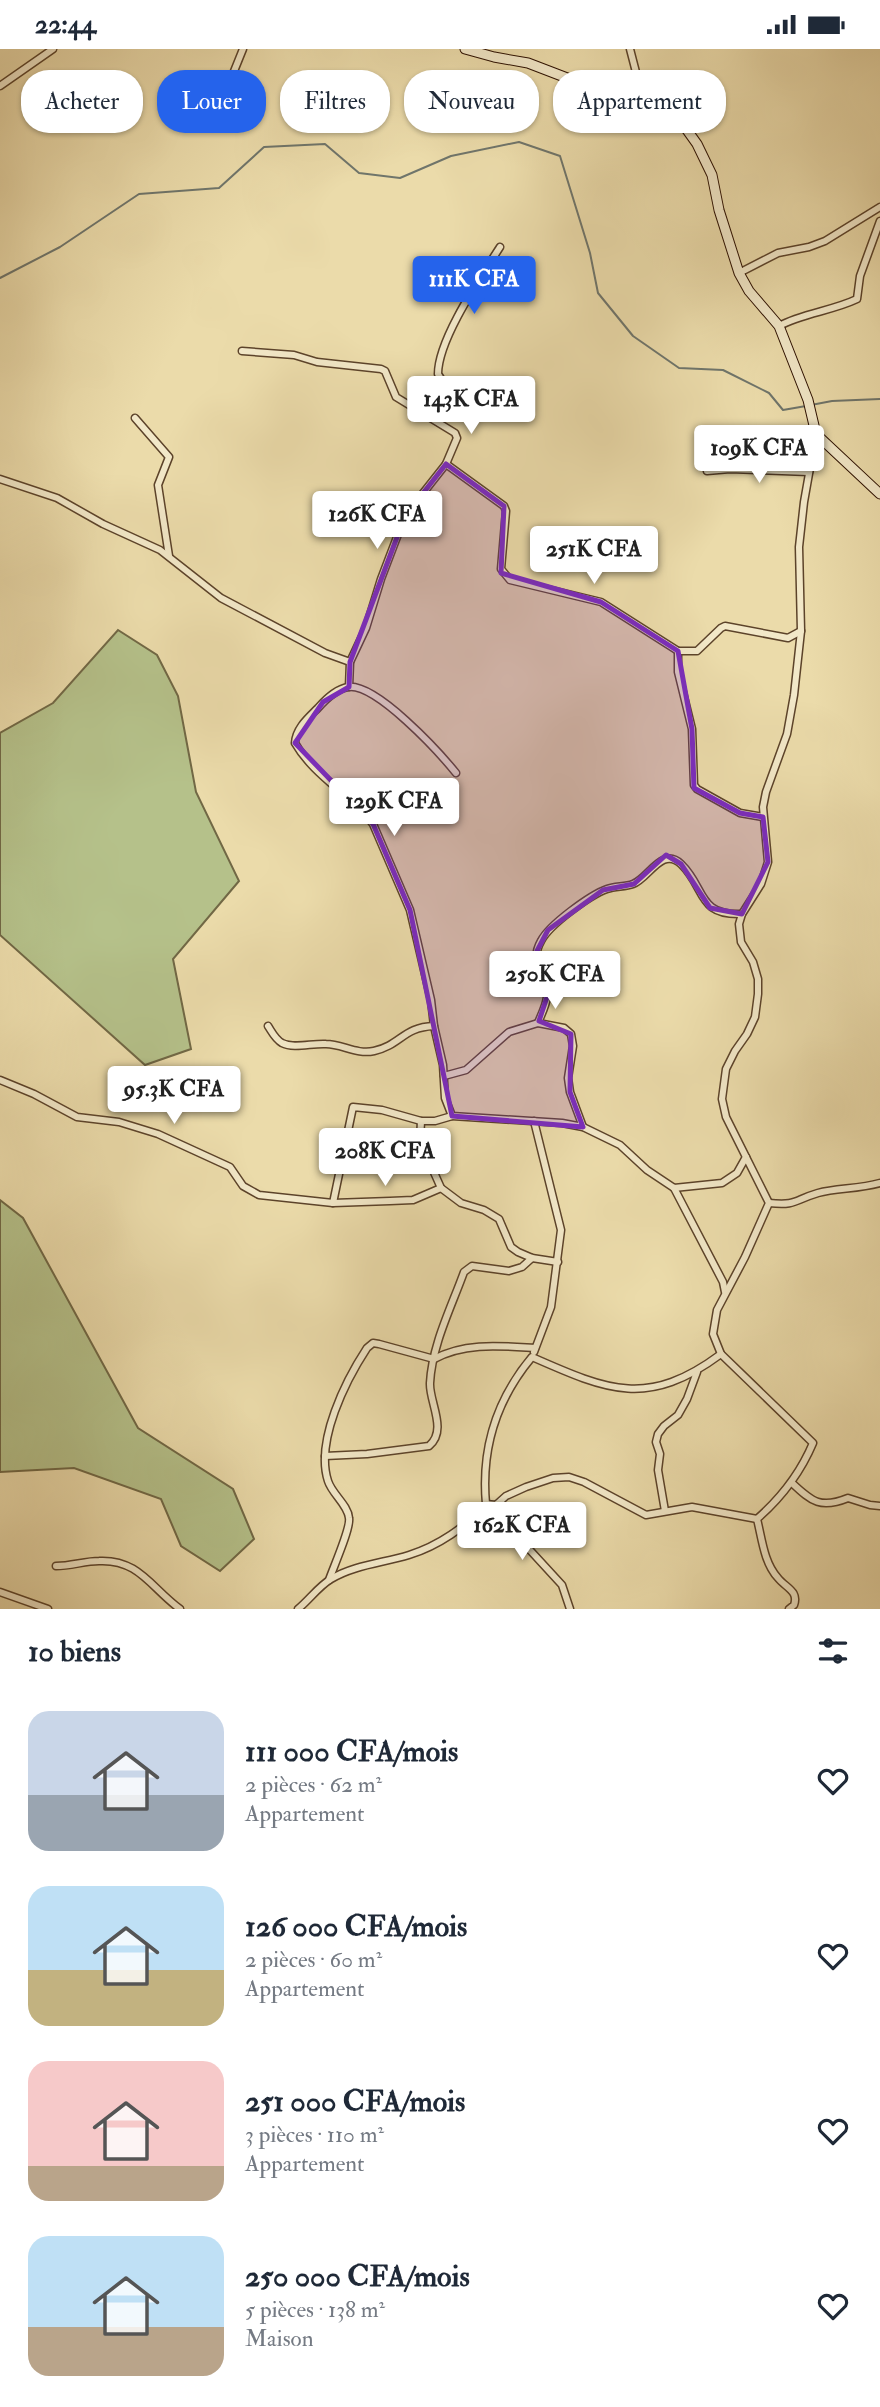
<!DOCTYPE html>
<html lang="fr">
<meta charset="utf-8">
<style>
:root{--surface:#fff;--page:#f6f6f7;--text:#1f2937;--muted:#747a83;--accent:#2563eb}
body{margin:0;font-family:"IM FELL Double Pica",serif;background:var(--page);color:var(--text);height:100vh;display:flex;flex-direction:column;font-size:26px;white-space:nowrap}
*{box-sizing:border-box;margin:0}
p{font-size:23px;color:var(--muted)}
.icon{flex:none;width:38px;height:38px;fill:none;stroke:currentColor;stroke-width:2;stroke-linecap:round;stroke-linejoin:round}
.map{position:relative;height:1560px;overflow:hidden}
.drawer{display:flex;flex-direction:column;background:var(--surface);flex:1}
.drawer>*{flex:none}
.top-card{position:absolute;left:21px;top:21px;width:838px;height:63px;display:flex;gap:14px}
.price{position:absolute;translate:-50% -60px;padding:0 16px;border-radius:7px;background:#fff;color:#222;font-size:23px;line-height:46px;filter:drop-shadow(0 2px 4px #0008)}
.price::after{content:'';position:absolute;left:50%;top:42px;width:21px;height:16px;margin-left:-10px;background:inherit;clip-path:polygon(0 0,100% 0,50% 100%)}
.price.active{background:var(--accent);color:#fff}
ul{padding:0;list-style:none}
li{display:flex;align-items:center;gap:21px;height:175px;padding:0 28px}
li span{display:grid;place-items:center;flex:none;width:196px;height:140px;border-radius:21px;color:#555}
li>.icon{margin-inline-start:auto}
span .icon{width:84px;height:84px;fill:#fffc;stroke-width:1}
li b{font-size:30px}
h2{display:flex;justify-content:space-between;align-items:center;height:84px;padding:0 28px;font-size:30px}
.chip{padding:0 24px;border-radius:28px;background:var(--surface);box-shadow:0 2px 5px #0004;font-size:24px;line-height:63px}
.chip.active{background:var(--accent);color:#fff}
.status{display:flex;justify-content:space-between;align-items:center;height:49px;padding:0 35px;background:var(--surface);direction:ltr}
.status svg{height:19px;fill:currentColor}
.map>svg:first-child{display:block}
</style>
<div class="status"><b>22:44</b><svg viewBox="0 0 49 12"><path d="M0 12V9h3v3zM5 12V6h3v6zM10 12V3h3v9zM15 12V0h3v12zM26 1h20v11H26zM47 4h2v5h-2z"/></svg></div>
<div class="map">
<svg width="880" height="1560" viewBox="0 0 880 1560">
<rect width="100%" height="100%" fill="#ebdbaa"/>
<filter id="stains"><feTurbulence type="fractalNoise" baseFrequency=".00286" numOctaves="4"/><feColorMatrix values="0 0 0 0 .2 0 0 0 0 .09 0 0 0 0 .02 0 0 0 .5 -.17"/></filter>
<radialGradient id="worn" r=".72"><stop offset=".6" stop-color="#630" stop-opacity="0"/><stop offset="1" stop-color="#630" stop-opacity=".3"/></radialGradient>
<g fill="#b5c18a" stroke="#716845" stroke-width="2">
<path d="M118,581L157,606L178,647L196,743L239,832L173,910L191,1000L145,1016L0,886V684L53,654Z"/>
<path d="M0,1151L23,1169L138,1379L233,1440L254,1490L220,1522L181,1497L161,1450L74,1419L0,1423Z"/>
</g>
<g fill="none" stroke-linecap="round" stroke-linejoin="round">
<g stroke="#6f756b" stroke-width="2">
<path d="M0,229L60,198L139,145L219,139L264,98L325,95L359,124L400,129L451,107L519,93L560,107L590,204L598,244L633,287L679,319L723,321L769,344L783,361L806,357"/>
<path d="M811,356L832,352L880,350"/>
</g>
<g stroke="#5c432a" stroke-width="9">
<g id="street">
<path d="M630,0L644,54"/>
<path d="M0,37L53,0"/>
<path d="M222,52L243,0"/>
<path d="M739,224L778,204L809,198L825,192L880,158"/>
<path d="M779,277C803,264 832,262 857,250L860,227L880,172"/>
<path d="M242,302L294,306L317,313L381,320L385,322L396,348L455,384L457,389L446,415L405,467L381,530L366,579L350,613L349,638"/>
<path d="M135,369L169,408L158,436L169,507"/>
<path d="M438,373L450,344L438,325C438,290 481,228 500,198"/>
<path d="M446,415L504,457L506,462L501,520L510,531L601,553L678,602H697L721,579L725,577L788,589L801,582"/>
<path d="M707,422L730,420L809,423"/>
<path d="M0,430L57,449L103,475L160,501L221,549L325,604L350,613"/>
<path d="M678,602V623L692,680L694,736L697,740L740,764L763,768"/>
<path d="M456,724C439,703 376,634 348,638C337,640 325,651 318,659C308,669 296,679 295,694C314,727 350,745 373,775L410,861L431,951L434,977L443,1016L445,1049L452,1067L562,1074L583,1078L620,1096L647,1121L674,1139L722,1134L737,1124L746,1108"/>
<path d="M538,974C541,966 546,957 547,948C549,927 527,917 541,892C549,876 590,846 607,840C615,837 625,838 633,835C649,829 662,797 681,815C706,839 697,867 742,865"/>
<path d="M268,977C272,983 275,990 282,994C294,1000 312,994 326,995C342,995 357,1006 374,1002C401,996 403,978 434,977"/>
<path d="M444,1027L466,1021L509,983L538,974L564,979L571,985L573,997L568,1029L570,1043L583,1078"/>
<path d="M0,1031L34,1045L77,1068L119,1073L158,1085L230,1118L243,1137L259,1146L333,1154L390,1152L413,1151L441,1139"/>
<path d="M421,1072L420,1092L441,1139L461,1154L484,1161L499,1170L511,1198L518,1203L532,1209L558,1213"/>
<path d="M674,1139L723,1233L725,1243"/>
<path d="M333,1154L353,1058L382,1061L421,1072H435L452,1067"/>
<path d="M769,1154C797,1157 794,1151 818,1144C837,1139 858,1140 880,1134"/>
<path d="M534,1303L551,1258L561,1181L534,1072"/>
<path d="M325,1407L367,1405L429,1397C448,1381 429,1353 430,1334C432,1296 451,1259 464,1223L472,1217L509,1222L522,1218L532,1209"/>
<path d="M792,1434C812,1453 821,1460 848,1449L870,1456L880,1457"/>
<path d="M486,1455L496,1456L506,1447L526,1438L553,1429L569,1428L584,1433L646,1466L692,1458L757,1470"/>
<path d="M496,1456L517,1487L562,1536L570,1560"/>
<path d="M665,1462L658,1421L660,1405L656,1393L658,1385L664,1377L678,1366L687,1350L697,1323"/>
<path d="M56,1517C71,1517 85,1512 99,1512C139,1510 151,1539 180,1560"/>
<path d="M329,1531C333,1519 351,1479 349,1469C348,1456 332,1445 328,1432C315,1392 346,1331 367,1299L373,1294L379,1295L434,1310C465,1293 501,1297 535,1299"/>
<path d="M0,1543L48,1560"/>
<path d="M298,1560C309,1551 319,1537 331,1530C354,1516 383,1514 409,1506C438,1497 466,1478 486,1455C481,1400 496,1351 532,1308C609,1342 648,1359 721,1305"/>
<path d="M789,1560L794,1556C799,1542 786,1539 778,1529C764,1514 762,1490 757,1470C782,1448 800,1425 813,1394L721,1305L713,1285L717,1261L745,1208L769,1154L726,1068L722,1050L726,1020L735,1002L747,985L755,968L758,945V930L753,913L741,893L739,875L742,865L761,835L768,813L763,758L766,743L787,685L794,646L801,582L799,498L804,453L816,385"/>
</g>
</g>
<g stroke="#2d1000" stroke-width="11">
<path id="secondary" d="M465,0L494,8L528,14L601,42L644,54L661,61L687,81L697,95L712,126L719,161L739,224L749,242L779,277L808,351L816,385L880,445"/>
</g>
<use href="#street" stroke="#f2e8c8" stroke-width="6"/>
<use href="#secondary" stroke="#f2e8c8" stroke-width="9"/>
</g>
<path fill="#7b2cbf" fill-opacity="0.2" stroke="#7b2cbf" stroke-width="5" stroke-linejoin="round" d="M446,415L504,457L501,524L601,553L678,602L692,680L694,739L740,764L763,768L768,813L742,865L710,859L681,815L666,806L634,835L603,841L548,881L537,902L547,948L539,972L571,985L570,1043L583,1078L452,1067L410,861L373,775L295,694L323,653L349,638L350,613L405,467Z"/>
<rect width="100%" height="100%" filter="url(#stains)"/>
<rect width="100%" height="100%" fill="url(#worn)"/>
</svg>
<b class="price active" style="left:474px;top:267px">111K CFA</b>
<b class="price" style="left:471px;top:387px">143K CFA</b>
<b class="price" style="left:759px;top:436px">109K CFA</b>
<b class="price" style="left:377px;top:502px">126K CFA</b>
<b class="price" style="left:594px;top:537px">251K CFA</b>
<b class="price" style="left:394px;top:789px">129K CFA</b>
<b class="price" style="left:555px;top:962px">250K CFA</b>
<b class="price" style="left:174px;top:1077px">95.3K CFA</b>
<b class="price" style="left:385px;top:1139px">208K CFA</b>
<b class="price" style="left:522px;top:1513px">162K CFA</b>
<div class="top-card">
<a class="chip">Acheter</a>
<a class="chip active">Louer</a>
<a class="chip">Filtres</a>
<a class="chip">Nouveau</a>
<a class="chip">Appartement</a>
</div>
</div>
<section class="drawer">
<h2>10 biens<svg class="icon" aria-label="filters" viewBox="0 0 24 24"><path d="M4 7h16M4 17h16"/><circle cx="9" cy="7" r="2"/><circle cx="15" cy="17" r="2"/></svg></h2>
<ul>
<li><span style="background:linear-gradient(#c9d6e8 60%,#9aa5b1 0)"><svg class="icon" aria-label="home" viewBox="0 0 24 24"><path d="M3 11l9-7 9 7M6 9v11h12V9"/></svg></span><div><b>111 000 CFA/mois</b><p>2 pièces · 62 m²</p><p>Appartement</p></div><svg class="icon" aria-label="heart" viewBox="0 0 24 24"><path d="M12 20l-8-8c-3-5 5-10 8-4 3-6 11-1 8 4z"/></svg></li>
<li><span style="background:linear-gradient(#bfe0f5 60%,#c2b280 0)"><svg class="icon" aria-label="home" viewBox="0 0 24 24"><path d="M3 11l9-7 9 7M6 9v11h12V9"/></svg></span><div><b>126 000 CFA/mois</b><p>2 pièces · 60 m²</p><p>Appartement</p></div><svg class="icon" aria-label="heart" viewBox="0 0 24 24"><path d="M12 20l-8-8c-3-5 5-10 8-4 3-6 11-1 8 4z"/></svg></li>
<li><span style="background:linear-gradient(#f6c9c9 75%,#b9a48a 0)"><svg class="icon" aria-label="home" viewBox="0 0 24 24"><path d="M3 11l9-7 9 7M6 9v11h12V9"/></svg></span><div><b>251 000 CFA/mois</b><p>3 pièces · 110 m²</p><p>Appartement</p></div><svg class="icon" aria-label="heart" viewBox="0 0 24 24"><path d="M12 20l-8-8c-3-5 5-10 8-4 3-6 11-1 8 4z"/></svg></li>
<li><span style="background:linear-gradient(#bfe0f5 65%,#b9a48a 0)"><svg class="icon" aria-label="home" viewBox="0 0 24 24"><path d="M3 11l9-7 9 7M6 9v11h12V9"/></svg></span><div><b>250 000 CFA/mois</b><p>5 pièces · 138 m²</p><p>Maison</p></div><svg class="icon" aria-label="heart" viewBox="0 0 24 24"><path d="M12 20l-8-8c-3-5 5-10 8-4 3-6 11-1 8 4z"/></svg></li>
</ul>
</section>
